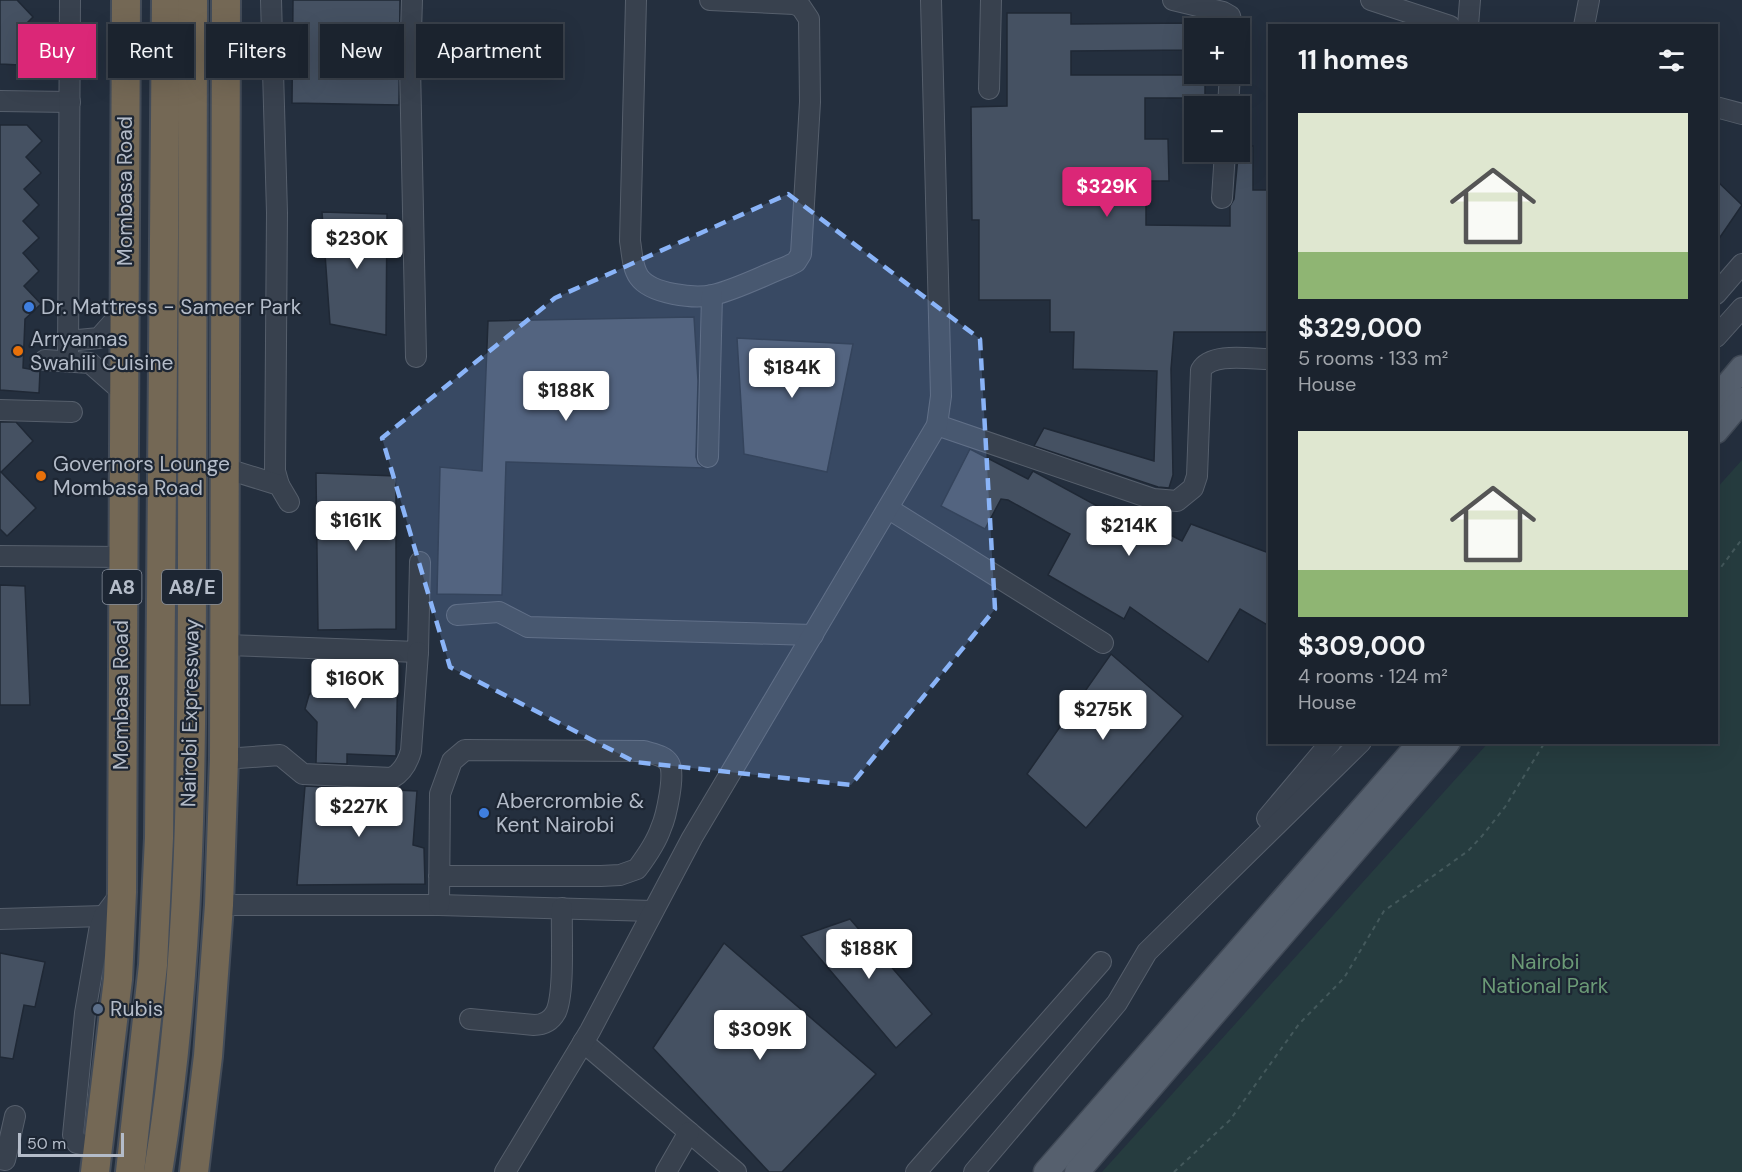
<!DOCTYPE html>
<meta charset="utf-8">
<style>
:root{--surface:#1b232e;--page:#282f3a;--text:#f1f3f6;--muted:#a0a4aa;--line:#39404a;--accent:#db2777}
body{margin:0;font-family:"DM Sans",sans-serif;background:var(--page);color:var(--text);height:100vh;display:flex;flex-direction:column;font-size:22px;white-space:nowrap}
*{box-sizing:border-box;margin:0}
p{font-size:20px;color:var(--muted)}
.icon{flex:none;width:33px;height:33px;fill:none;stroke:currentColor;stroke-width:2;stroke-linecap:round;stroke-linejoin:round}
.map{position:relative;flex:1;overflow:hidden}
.panel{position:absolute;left:1268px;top:24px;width:450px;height:720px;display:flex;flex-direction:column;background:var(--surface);border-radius:0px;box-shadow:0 6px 24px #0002,0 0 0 2px var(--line)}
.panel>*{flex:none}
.top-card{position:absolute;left:18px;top:24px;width:570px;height:54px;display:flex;gap:12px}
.buttons{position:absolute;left:1184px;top:18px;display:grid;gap:12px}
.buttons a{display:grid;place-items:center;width:66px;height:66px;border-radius:0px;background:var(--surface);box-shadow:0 6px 24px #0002,0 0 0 2px var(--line);font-size:30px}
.scale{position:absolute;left:18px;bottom:15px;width:106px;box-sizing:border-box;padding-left:6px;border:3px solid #b4bcc9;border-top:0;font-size:16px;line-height:21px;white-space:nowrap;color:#b4bcc9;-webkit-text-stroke:4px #1d2633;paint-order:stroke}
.price{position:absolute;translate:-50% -51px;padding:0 14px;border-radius:6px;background:#fff;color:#222;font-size:20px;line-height:39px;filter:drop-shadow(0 2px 3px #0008)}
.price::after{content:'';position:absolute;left:50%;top:36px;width:18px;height:14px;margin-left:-9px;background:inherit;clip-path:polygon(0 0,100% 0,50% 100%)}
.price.active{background:var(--accent);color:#fff}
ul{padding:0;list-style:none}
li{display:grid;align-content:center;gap:12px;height:318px;padding:0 30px}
li span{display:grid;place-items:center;height:186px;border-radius:0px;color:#555}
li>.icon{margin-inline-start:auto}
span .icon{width:108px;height:108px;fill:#fffc;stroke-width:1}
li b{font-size:26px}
h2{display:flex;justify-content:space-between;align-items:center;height:72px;padding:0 30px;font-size:26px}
.tag{padding:0 21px;border-radius:0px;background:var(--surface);box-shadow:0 6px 24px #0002,0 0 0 2px var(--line);font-size:21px;line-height:54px}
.tag.active{background:var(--accent);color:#fff}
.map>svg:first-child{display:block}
</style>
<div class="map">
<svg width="1742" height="1172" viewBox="0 0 1742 1172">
<rect width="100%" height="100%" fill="#242f3e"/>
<path fill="#263c3f" d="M1742,460V1172H1102L1488,743L1716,742V489Z"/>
<g fill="#455162" stroke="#1f2835" stroke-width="1.5">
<path d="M0,0H17L33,17L18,32L34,49L20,65L0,64Z"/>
<path d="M293,0H400L399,105L292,103Z"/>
<path d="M1007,13H1071V24L1194,23V50L1071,51V75H1205V98H1145V139H1168L1169,181H1146V225L1230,226V206L1234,199L1239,146H1253V190H1269V332H1174L1171,369L1173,475L1169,488L1158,487L1034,446L1044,428L1154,461L1157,371L1073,369L1074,332H1050V300H979V220H972L971,107L1007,106Z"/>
<path d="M0,125H27L42,141L26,157L41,173L24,189L39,205L23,221L39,238L23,253L39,271L24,286L41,304L25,319L23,368L40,371L39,393L0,390Z"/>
<path d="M1716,180L1742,205L1716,243Z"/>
<path d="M322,212L387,214L386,335L330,324Z"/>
<path d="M694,317L698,381L696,457L698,463L704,468L506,462L502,595L437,594L440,467L482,471L488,321Z"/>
<path d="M737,338L853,344L827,472L744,454Z"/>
<path d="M0,422H16L33,441L1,472L36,508L7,536L0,529Z"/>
<path d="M970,449L1028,479L1033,471L1110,513L1114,506L1182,541L1191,524L1269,553V626L1240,609L1208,662L1130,607L1124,619L1048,575L1070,534L1008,500L1001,499L985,529L941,506Z"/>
<path d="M316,473L396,476V629L318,630Z"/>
<path d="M0,585L25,586L30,705H0Z"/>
<path d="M1111,654L1183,716L1086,828L1027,774Z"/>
<path d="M317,660L398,663L396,756L347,754V764L316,763L317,722L305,709L309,695L317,687Z"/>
<path d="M305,786L417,791L413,845L424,848L425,884L297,885Z"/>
<path d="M850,919L932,1014L896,1048L801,936Z"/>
<path d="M724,943L876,1074L782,1172H769L653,1048Z"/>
<path d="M0,953L45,962L35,1007L24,1005L13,1059L0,1057Z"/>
</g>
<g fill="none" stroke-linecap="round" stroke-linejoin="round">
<g stroke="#565f6c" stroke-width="22">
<g id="minor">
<path d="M271,0L277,213L275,471L279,485"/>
<path d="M412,0L410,65L416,357"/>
<path d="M636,0L630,241C632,252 632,267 639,277C651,294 694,299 713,295C738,289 764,275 788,266L796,262L801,254L810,102L809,19L801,7L794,4L710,0"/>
<path d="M1173,0L1223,12L1230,16L1233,28"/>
<path d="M1371,0L1450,26"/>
<path d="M1468,26L1470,0"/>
<path d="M1584,26L1589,0"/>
<path d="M989,89L991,0"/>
<path d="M0,101L70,102"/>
<path d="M1228,106L1230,74"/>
<path d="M1716,107L1742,114"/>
<path d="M1222,198L1225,152"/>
<path d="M1716,294L1742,264"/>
<path d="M1716,337L1742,308"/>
<path d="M68,341L99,338L124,310"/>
<path d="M45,360L90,363L123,392"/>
<path d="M68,360L70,0"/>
<path d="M0,410L72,412"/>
<path d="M937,425L1153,499L1177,501L1193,488L1197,476L1201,370C1211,352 1250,359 1269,359"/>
<path d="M708,457L712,295"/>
<path d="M224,468L279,485L289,502"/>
<path d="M889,509L1103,643"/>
<path d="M0,556L123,557"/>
<path d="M457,615L499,612L528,627L813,635"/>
<path d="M226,645L418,652L420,562"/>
<path d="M224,759L280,755L303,774L392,778C403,772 408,762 411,751L418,652"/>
<path d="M1267,818L1331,742"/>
<path d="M219,905H439L653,911"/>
<path d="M439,905L440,794L452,761L465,750L644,751C653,754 664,755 669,763C676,773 666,817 661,828C656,843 646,857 637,869L620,875L601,876H439"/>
<path d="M0,919L104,916"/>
<path d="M470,1019L534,1025C544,1025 551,1021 556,1012C565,992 561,932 562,908"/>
<path d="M583,1042L736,1172"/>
<path d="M99,1148L77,1143L73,1135L85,1013L99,931L104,916L122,892"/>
<path d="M0,1159L5,1160L15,1116"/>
<path d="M505,1172L590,1031L692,838L937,425L941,396L931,0"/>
<path d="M666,1172L689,1132"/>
<path d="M916,1172L1101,962"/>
<path d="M974,1172L1117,1003L1147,952L1361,742"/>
</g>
</g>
<g stroke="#414a57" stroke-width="27">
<g id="major">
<path d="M1716,399L1742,368"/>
<path d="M1716,431L1742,400"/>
<path d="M1046,1172L1421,742"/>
<path d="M1077,1172L1448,742"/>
</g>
</g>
<g stroke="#434c59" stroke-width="32">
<g id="highway">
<path d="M95,1172L118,979L122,892L126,0"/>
<path d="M130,1172L153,965L159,838L166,0"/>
<path d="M158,1172C191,971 192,764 192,560C192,374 193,187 193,0"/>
<path d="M194,1172L208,1056L219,905L224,759L226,0"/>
</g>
</g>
<g stroke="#44595c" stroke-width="2" stroke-dasharray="4.5 4.5" stroke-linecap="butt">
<path d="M1716,574L1742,539"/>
<path d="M1174,1172L1230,1120L1299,1024L1344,978L1384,911L1468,851L1482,836L1505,807L1545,742"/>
</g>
<use href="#minor" stroke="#38414e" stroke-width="20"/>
<use href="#major" stroke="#56606e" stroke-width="24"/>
<use href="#highway" stroke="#746855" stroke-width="28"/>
</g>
<path fill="#8ab4f8" fill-opacity="0.2" stroke="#8ab4f8" stroke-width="4.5" stroke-dasharray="12 8" stroke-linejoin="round" d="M788,194L980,339L995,609L851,785L635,762L450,667L382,438L555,298Z"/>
<g fill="#3f7fe0" stroke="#1d2633" stroke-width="2">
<circle cx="29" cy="307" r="6"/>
<circle cx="484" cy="813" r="6"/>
</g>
<g fill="#e8710a" stroke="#1d2633" stroke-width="2">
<circle cx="18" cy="351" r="6"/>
<circle cx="41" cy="476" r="6"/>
</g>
<circle fill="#5c6f8a" stroke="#1d2633" stroke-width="2" cx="98" cy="1009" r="6"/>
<g text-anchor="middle" stroke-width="4.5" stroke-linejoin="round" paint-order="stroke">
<g fill="#1d2633" stroke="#878f9c" stroke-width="1.5">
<rect x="102.5" y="570" width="39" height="34" rx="4.5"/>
<rect x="162" y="570" width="60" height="34" rx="4.5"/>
</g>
<g font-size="20" font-weight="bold" fill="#b4bcc9">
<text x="122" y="594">A8</text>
<text x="192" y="594">A8/E</text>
</g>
<g font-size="21" fill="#b4bcc9" stroke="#1d2633">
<text transform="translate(125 191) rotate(-90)" y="7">Mombasa Road</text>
<text transform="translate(121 695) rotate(-90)" y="7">Mombasa Road</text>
<text transform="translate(190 713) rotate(-89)" y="7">Nairobi Expressway</text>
</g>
<g font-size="21" fill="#b4bcc9" stroke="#1d2633" text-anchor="start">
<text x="41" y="314">Dr. Mattress - Sameer Park</text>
<text x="30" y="346">Arryannas<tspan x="30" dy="24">Swahili Cuisine</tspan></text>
<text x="53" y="471">Governors Lounge<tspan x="53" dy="24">Mombasa Road</tspan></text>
<text x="496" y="808">Abercrombie &amp;<tspan x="496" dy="24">Kent Nairobi</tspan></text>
<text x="110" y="1016">Rubis</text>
</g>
<g font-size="21" fill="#6b9a76" stroke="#1d2633">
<text x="1545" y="969">Nairobi<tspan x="1545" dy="24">National Park</tspan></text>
</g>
</g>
</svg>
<div class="buttons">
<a>+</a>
<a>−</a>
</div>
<div class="scale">50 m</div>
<b class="price active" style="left:1107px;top:218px">$329K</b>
<b class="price" style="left:357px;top:270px">$230K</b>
<b class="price" style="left:792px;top:399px">$184K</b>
<b class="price" style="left:566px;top:422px">$188K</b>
<b class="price" style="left:356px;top:552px">$161K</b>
<b class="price" style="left:1129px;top:557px">$214K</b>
<b class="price" style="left:355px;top:710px">$160K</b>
<b class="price" style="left:1103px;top:741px">$275K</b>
<b class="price" style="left:359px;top:838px">$227K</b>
<b class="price" style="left:869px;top:980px">$188K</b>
<b class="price" style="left:760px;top:1061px">$309K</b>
<div class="top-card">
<a class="tag active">Buy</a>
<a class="tag">Rent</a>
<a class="tag">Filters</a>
<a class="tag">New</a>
<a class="tag">Apartment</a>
</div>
<section class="panel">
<h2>11 homes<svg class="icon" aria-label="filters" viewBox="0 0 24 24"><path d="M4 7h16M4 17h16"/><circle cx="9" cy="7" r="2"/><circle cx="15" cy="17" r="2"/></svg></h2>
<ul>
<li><span style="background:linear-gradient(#dfe7d0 75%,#8fb573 0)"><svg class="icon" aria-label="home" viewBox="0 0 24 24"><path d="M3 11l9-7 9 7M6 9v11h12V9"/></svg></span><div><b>$329,000</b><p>5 rooms · 133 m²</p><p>House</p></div></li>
<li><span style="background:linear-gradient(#dfe7d0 75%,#8fb573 0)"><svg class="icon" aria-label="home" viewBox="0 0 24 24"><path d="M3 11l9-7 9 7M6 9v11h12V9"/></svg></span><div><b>$309,000</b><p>4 rooms · 124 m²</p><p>House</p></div></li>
</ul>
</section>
</div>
